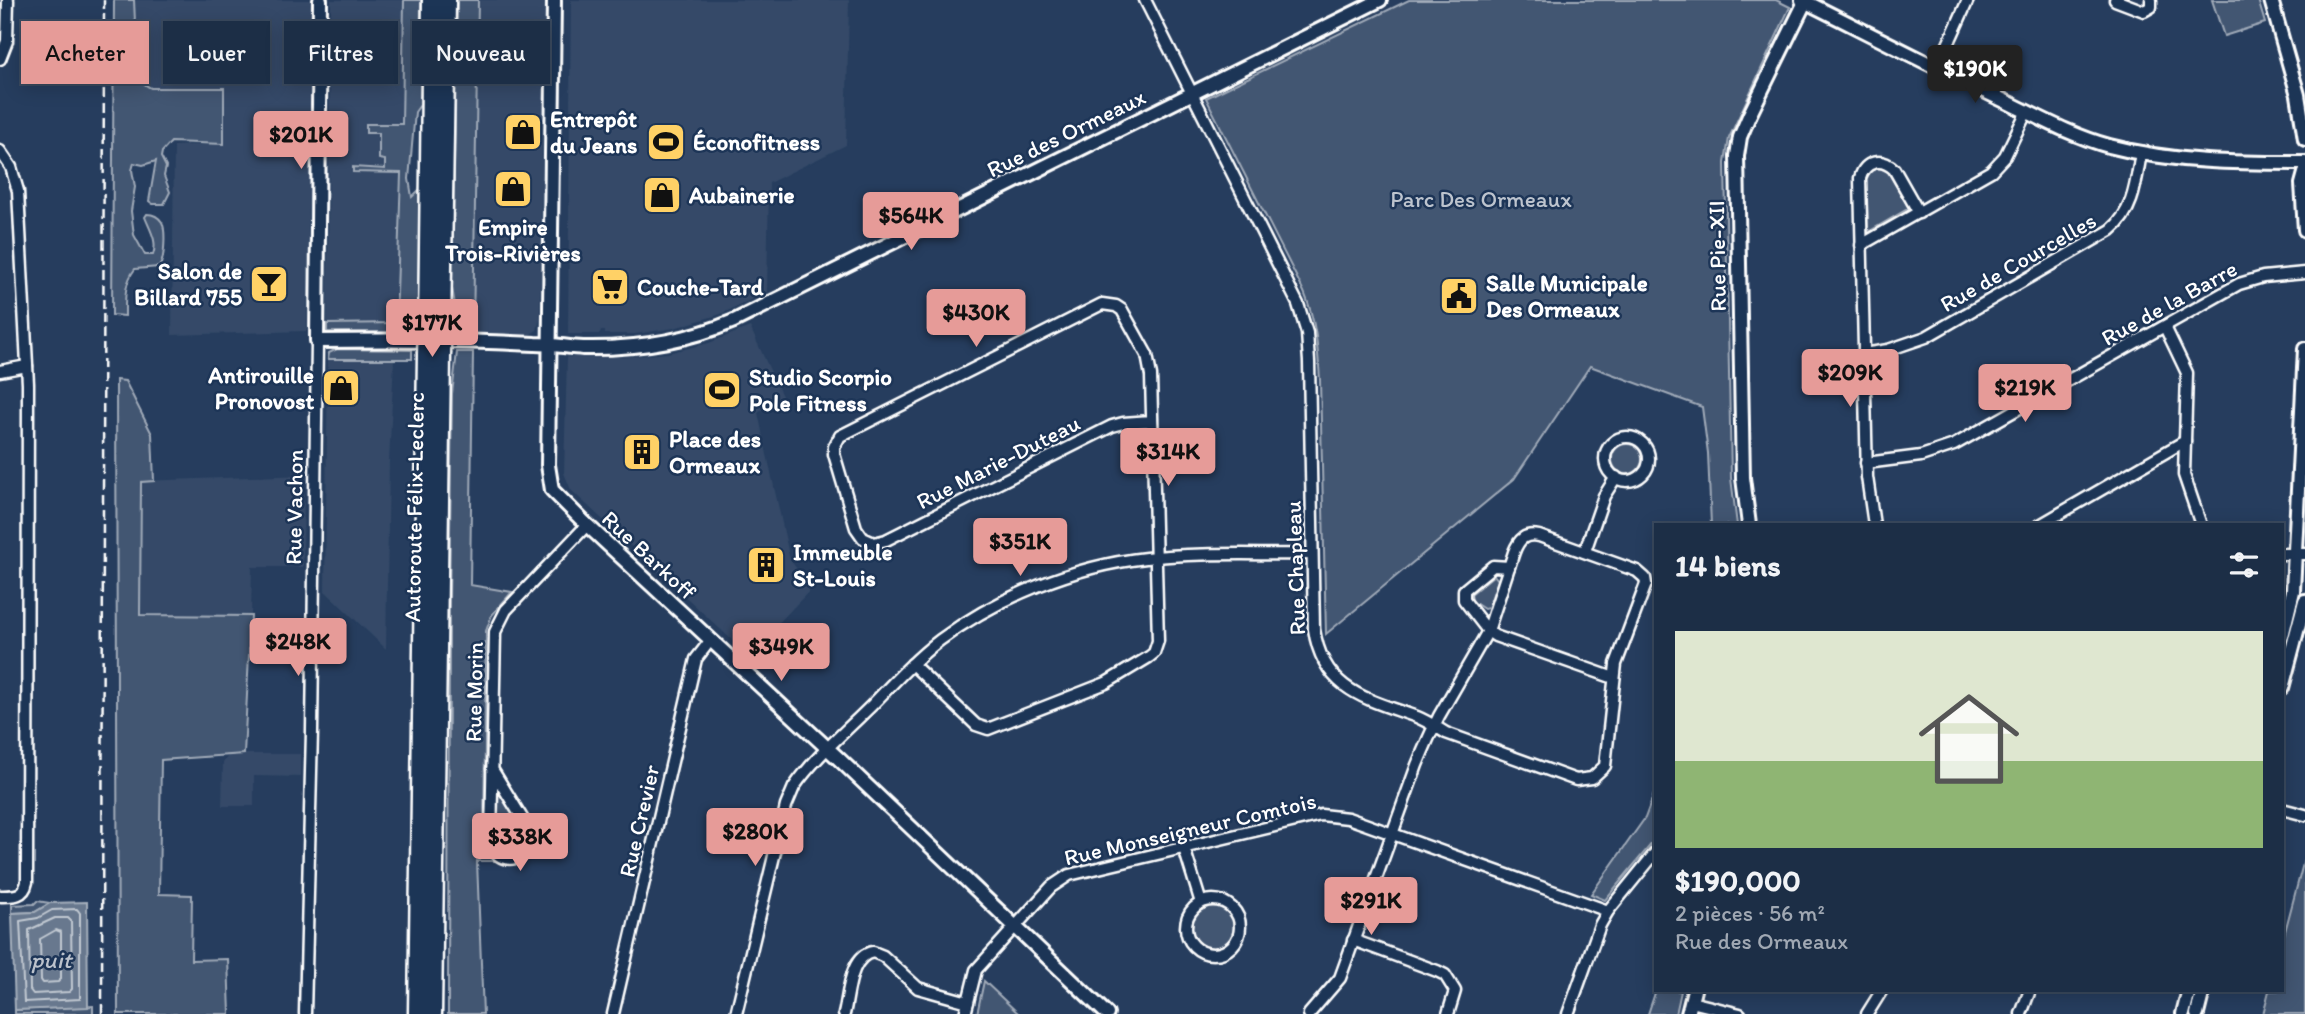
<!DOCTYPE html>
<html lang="fr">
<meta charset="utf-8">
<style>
:root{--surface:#1c2e46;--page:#293a51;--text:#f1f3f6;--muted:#a0a8b3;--line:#3a4a5f;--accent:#e69b98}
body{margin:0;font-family:Itim,sans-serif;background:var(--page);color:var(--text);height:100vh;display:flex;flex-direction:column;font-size:26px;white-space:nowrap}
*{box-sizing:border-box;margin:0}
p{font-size:23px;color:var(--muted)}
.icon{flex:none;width:38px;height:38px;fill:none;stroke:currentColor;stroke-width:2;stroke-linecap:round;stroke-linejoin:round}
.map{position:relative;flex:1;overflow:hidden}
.panel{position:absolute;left:1654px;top:523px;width:630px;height:469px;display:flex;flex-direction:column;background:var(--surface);border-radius:0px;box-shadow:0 4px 18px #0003,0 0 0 2px var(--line)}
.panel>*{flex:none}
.guide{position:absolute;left:21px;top:21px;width:665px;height:63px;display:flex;gap:14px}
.price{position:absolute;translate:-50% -60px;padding:0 16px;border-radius:7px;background:var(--accent);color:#111;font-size:23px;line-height:46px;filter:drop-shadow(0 2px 4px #0008)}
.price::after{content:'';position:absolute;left:50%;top:42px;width:21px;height:16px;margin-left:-10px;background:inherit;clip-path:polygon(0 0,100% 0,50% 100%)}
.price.on{background:#222;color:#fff}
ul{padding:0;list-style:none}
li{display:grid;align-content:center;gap:14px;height:371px;padding:0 21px}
li span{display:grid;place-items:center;height:217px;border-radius:0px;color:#555}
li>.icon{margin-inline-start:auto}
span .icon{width:126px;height:126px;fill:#fffc;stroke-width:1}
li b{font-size:30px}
h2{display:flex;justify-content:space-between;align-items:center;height:84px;padding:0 21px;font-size:30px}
.pill{padding:0 24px;border-radius:0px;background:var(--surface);box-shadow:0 4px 18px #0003,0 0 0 2px var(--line);font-size:24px;line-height:63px}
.pill.on{background:var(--accent);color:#111}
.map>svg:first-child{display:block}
</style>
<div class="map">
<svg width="2305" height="1014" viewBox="0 0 2305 1014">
<rect width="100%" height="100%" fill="#263d5e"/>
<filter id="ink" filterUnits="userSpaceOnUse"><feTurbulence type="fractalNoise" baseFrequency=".0143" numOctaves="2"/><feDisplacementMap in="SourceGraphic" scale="14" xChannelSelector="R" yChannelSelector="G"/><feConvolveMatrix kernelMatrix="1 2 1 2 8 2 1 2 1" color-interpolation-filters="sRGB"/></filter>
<g filter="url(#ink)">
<g fill="#344a68">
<path d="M134,0H312L307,331L172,335L174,146L224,143L223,88H151L142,82L137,66Z"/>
<path d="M331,0H404L396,324H327Z"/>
<path d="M478,0H545L540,319L537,330L529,335L473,334Z"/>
<path d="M571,0H849L846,145L769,183L767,292L721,314L674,328L635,334H605V331H601L600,334H568Z"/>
<path d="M750,327L782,396L758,413L790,560L812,588L748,655L571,490L564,473L567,357H623L668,353L709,343Z"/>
<path d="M328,359L394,360L389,463L386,649L325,591Z"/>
<path d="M304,475L303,567H252L251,616H140L141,481Z"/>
<path d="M230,754H300V777L254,776V806H222L223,762Z"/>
</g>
<g fill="#425672" stroke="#a0aab8" stroke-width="2">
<path d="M114,0H134L137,66C139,76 141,84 151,88H224V144L171,142L162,152L161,157L166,167L164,176L170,192L164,204H153L149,201L156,161L143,165L134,163L132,170L135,187L131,211L134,235L145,255H153C158,241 150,230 145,217L147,214C153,214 158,216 162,222C166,230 165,260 159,267L135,269C124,283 125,299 125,316L112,315Z"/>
<path d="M404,0H421L420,105L415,112L409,179L412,197L420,189L418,299L412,316V333L327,332V324L396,323L401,173L353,172V167L385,169V160L379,159V133H366V124H402Z"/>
<path d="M457,0H478L473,334H457V316L452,288Z"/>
<path d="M1409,0H1776L1790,7L1729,138L1725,163L1731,478L1737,525H1711L1708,453L1702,407L1590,366L1514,479L1326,634L1320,380C1318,349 1316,321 1304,292L1206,98Z"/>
<path d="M2212,0H2258L2265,23L2224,36Z"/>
<path d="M1878,167L1888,172L1909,208L1868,232L1866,176L1871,170Z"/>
<path d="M337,349L412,350V359H328L329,353Z"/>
<path d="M457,352H473L470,585L512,592L492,615L486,631L484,843L487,852L494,861H477L483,1014H448L449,601L452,394Z"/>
<path d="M116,380L125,381L152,434L154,481L141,482L140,615L251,616L244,754L161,760L159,894L192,895L191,960L228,959L230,1014H118Z"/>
<circle cx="1627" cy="459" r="15"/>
<path d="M1494,575L1498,580L1488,608L1484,609L1472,601L1471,594Z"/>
<path d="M1655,791V837L1653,842L1605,900L1591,894L1645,818Z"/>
<path d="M500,793L525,837L523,845L514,852L502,850L497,838L498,794Z"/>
<path d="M2305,856V1014H2263L2269,991L2282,990V943Z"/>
<path d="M37,901L50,903L35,912L12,913V905L34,904Z"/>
<circle cx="1213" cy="927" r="21"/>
<path d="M984,981L1019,1014H977Z"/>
<path d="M1656,990L1681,991L1676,1014H1648Z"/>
<path d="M93,1006V1014H15V1010Z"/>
</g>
<path fill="#67788e" stroke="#a4aebb" stroke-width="2" d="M87,902L88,1007L15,1010L12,913L35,912L50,903Z"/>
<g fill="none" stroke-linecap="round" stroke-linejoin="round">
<g stroke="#c2c9d2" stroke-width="2">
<path d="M77,909L80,913V999L24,1002L20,921L38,918L52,910Z"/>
<path d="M55,918H68L71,921L72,989L69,992L33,994L30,990L29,930Z"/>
<path d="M56,930L61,932V979L58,982L43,983L41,980L40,939Z"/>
</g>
<g stroke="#fff" stroke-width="15">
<g id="minor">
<path d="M1145,0L1298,304L1307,333L1309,362L1314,629C1323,691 1367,699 1417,717C1427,721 1436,727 1446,733L1576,780L1592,778L1605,766L1616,664L1646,584L1645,578L1637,571L1539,536C1525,533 1519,539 1514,552L1488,631L1439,716C1431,732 1424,748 1417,765L1340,978L1309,1014"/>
<path d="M2115,0L2144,11L2151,7V0"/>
<path d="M0,59L7,41L8,0"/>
<path d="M1937,69L1968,0"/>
<path d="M0,151L11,167L18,191L28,384L27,882C24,897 13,896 0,896"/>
<path d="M1861,245L1991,171L2005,156L2027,111"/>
<path d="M2165,327L2187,373L2184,475L2201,525"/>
<path d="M1864,354L1888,350L1926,337L2111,230C2134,211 2136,181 2141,153"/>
<path d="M0,371L27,366"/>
<circle cx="1627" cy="459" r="22"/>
<path d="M1866,463L1921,456L1954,445L2239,284L2263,277L2305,273"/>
<path d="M1874,525L1867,477L1860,178C1865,161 1881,157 1894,169L1919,213"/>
<path d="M2040,525L2185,441"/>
<path d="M1585,551L1604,496L1616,477"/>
<path d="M2282,554H2305"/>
<path d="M1509,567L1493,566L1464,590V600L1488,631L1495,636L1614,678"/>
<path d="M912,664L976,725L988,729L1106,683L1149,657L1154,653L1158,641L1151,376L1147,355L1122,310L1116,306L1102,304L840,436L834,447V454L856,528L863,538L874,543L886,540L1112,426L1123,423L1151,421"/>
<path d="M492,769L530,831C533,845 529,853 516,858C502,861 493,854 491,841L495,632L506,610L587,525"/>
<path d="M2282,809L2305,815"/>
<path d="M1184,848L1201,903"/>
<circle cx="1213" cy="927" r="27"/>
<path d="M1353,940L1437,971L1445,975L1455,991L1448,1014"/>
<path d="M1691,1002L1740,1014"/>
<path d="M305,1014L312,731L317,341"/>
<path d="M613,1014L696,659L710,641"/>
<path d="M736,1014L786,806L794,787C813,759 847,730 871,706C893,683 915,659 940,640C998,597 1074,566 1146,558C1200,552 1257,555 1311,554"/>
<path d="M844,1014C849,995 849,956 873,952L883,956L918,988L968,1002"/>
<path d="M965,1014L976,970L1051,887L1069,875L1321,815L1348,818L1608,911"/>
<path d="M1568,1014L1600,925L1608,911L1656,852"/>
<path d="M1867,1014L1882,990"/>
<path d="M2021,1014L2030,990"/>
</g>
</g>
<g stroke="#fff" stroke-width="18">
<g id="tertiary">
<path d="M320,0L317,341C389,340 463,340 535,344C551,344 567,347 583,348C636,349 685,342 734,321L1380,0"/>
<path d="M554,0L548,465L552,490L587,525L839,759L1107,1014"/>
<path d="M1802,0C1870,34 1938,69 2007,102C2040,118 2073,136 2109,146C2174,163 2239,163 2305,163"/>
<path d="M2271,0L2298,95L2305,139"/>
<path d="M2305,173L2302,184L2305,230"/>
<path d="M1749,525L1743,478L1737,156L1740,137L1749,116L1806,0"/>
<path d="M2282,636L2293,591L2305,349"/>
<path d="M2282,688L2305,601"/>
<path d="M1688,1014L1694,990"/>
<path d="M2183,1014L2189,990"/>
<path d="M2197,1014L2203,990"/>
</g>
</g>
<g stroke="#fff" stroke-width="23">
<g id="motorway">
<path d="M428,330L432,0"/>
<path d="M441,330L446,0"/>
<path d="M418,1014L427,354"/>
<path d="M432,1014L441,354"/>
</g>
</g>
<use href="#minor" stroke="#1d3557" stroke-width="10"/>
<use href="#tertiary" stroke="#1d3557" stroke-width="12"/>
<use href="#motorway" stroke="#1d3557" stroke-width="18"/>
<path stroke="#fff" stroke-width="2.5" stroke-dasharray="10 5" stroke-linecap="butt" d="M102,1014L104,0"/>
<g stroke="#fff" stroke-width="23" stroke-linecap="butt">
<g id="motorway-bridge">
<path d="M441,330V354"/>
<path d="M427,354L428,330"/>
</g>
</g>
<use href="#motorway-bridge" stroke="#1d3557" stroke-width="18"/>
</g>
</g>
<defs>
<g id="shop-square" transform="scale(2.0125)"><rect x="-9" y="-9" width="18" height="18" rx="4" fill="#ffd166" stroke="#1d3557"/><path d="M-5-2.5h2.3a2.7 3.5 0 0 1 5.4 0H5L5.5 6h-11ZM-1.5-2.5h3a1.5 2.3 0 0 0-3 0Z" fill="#111"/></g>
<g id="stadium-square" transform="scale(2.0125)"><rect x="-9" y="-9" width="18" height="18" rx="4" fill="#ffd166" stroke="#1d3557"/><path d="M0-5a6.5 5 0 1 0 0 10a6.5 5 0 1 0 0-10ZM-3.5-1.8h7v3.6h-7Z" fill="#111"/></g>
<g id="bar-square" transform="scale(2.0125)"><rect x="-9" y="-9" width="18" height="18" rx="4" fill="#ffd166" stroke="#1d3557"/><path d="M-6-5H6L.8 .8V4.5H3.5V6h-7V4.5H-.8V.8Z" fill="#111"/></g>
<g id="supermarket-square" transform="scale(2.0125)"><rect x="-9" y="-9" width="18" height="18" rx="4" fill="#ffd166" stroke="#1d3557"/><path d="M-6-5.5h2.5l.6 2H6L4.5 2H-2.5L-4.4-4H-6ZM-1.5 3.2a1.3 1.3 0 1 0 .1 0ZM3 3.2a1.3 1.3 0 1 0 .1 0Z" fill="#111"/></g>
<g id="civic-square" transform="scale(2.0125)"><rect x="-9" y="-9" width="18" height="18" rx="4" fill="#ffd166" stroke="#1d3557"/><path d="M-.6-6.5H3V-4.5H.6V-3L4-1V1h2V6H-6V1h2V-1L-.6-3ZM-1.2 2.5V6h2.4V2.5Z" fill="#111"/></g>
<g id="building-square" transform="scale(2.0125)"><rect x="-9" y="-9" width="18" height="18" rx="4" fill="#ffd166" stroke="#1d3557"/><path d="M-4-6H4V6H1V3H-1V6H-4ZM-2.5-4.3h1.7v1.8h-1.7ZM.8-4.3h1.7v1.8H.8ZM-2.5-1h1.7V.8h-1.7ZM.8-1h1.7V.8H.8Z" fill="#111"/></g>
</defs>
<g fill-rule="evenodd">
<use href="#shop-square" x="523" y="132"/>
<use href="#stadium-square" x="666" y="142"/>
<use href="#shop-square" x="513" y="189"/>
<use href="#shop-square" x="662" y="195"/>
<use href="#bar-square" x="269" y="284"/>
<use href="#supermarket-square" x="610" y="287"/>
<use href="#civic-square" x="1459" y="296"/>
<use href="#shop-square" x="341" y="388"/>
<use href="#stadium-square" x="722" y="390"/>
<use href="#building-square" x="642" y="452"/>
<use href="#building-square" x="766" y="565"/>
</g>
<g text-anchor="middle" stroke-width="5" stroke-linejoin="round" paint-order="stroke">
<g font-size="23" font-weight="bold" fill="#fff" stroke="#1d3557" text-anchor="start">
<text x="550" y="127">Entrepôt<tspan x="550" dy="26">du Jeans</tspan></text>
<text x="693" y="150">Éconofitness</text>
<text x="689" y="203">Aubainerie</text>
<text x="513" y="235" text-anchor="middle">Empire<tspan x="513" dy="26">Trois-Rivières</tspan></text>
<text x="242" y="279" text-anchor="end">Salon de<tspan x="242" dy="26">Billard 755</tspan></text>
<text x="1486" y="291">Salle Municipale<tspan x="1486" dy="26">Des Ormeaux</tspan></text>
<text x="637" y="295">Couche-Tard</text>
<text x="314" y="383" text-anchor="end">Antirouille<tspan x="314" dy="26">Pronovost</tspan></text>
<text x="749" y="385">Studio Scorpio<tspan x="749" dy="26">Pole Fitness</tspan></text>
<text x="669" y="447">Place des<tspan x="669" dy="26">Ormeaux</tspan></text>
<text x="793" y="560">Immeuble<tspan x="793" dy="26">St-Louis</tspan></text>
</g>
<g font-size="23" fill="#fff" stroke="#1d3557">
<text transform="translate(1066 133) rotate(-26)" y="8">Rue des Ormeaux</text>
<text transform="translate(1717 256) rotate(-91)" y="8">Rue Pie-XII</text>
<text transform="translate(2018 262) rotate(-30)" y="8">Rue de Courcelles</text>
<text transform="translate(2169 303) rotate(-29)" y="8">Rue de la Barre</text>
<text transform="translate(998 462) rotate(-27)" y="8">Rue Marie-Duteau</text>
<text transform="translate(294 507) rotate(-89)" y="8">Rue Vachon</text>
<text transform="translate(414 507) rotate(-89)" y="8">Autoroute Félix-Leclerc</text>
<text transform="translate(649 555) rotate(43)" y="8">Rue Barkoff</text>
<text transform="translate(1295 568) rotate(-92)" y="8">Rue Chapleau</text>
<text transform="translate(474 692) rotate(-89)" y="8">Rue Morin</text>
<text transform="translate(639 821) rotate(-77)" y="8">Rue Crevier</text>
<text transform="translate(1190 829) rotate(-13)" y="8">Rue Monseigneur Comtois</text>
</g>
<g font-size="23" fill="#bdc4ce" stroke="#1d3557">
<text x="1481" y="207">Parc Des Ormeaux</text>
</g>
<g font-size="24" font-style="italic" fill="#bbc2cc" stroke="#1d3557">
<text x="51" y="968">puit</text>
</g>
</g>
</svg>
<b class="price on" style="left:1975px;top:105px">$190K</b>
<b class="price" style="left:301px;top:171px">$201K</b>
<b class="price" style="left:911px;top:252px">$564K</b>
<b class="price" style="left:976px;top:349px">$430K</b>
<b class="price" style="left:432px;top:359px">$177K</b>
<b class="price" style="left:1850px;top:409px">$209K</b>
<b class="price" style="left:2025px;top:424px">$219K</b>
<b class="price" style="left:1168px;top:488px">$314K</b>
<b class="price" style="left:1020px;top:578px">$351K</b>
<b class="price" style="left:298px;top:678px">$248K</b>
<b class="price" style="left:781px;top:683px">$349K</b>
<b class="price" style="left:755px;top:868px">$280K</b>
<b class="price" style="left:520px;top:873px">$338K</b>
<b class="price" style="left:1371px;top:937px">$291K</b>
<div class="guide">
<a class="pill on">Acheter</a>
<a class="pill">Louer</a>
<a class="pill">Filtres</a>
<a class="pill">Nouveau</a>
</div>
<section class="panel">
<h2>14 biens<svg class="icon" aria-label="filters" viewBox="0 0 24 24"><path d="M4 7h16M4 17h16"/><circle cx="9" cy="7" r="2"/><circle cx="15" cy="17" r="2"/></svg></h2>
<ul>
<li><span style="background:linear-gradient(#dfe7d0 60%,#8fb573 0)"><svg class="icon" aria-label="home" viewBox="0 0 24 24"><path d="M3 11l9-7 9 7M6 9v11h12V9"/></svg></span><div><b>$190,000</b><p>2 pièces · 56 m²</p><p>Rue des Ormeaux</p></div></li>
</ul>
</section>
</div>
